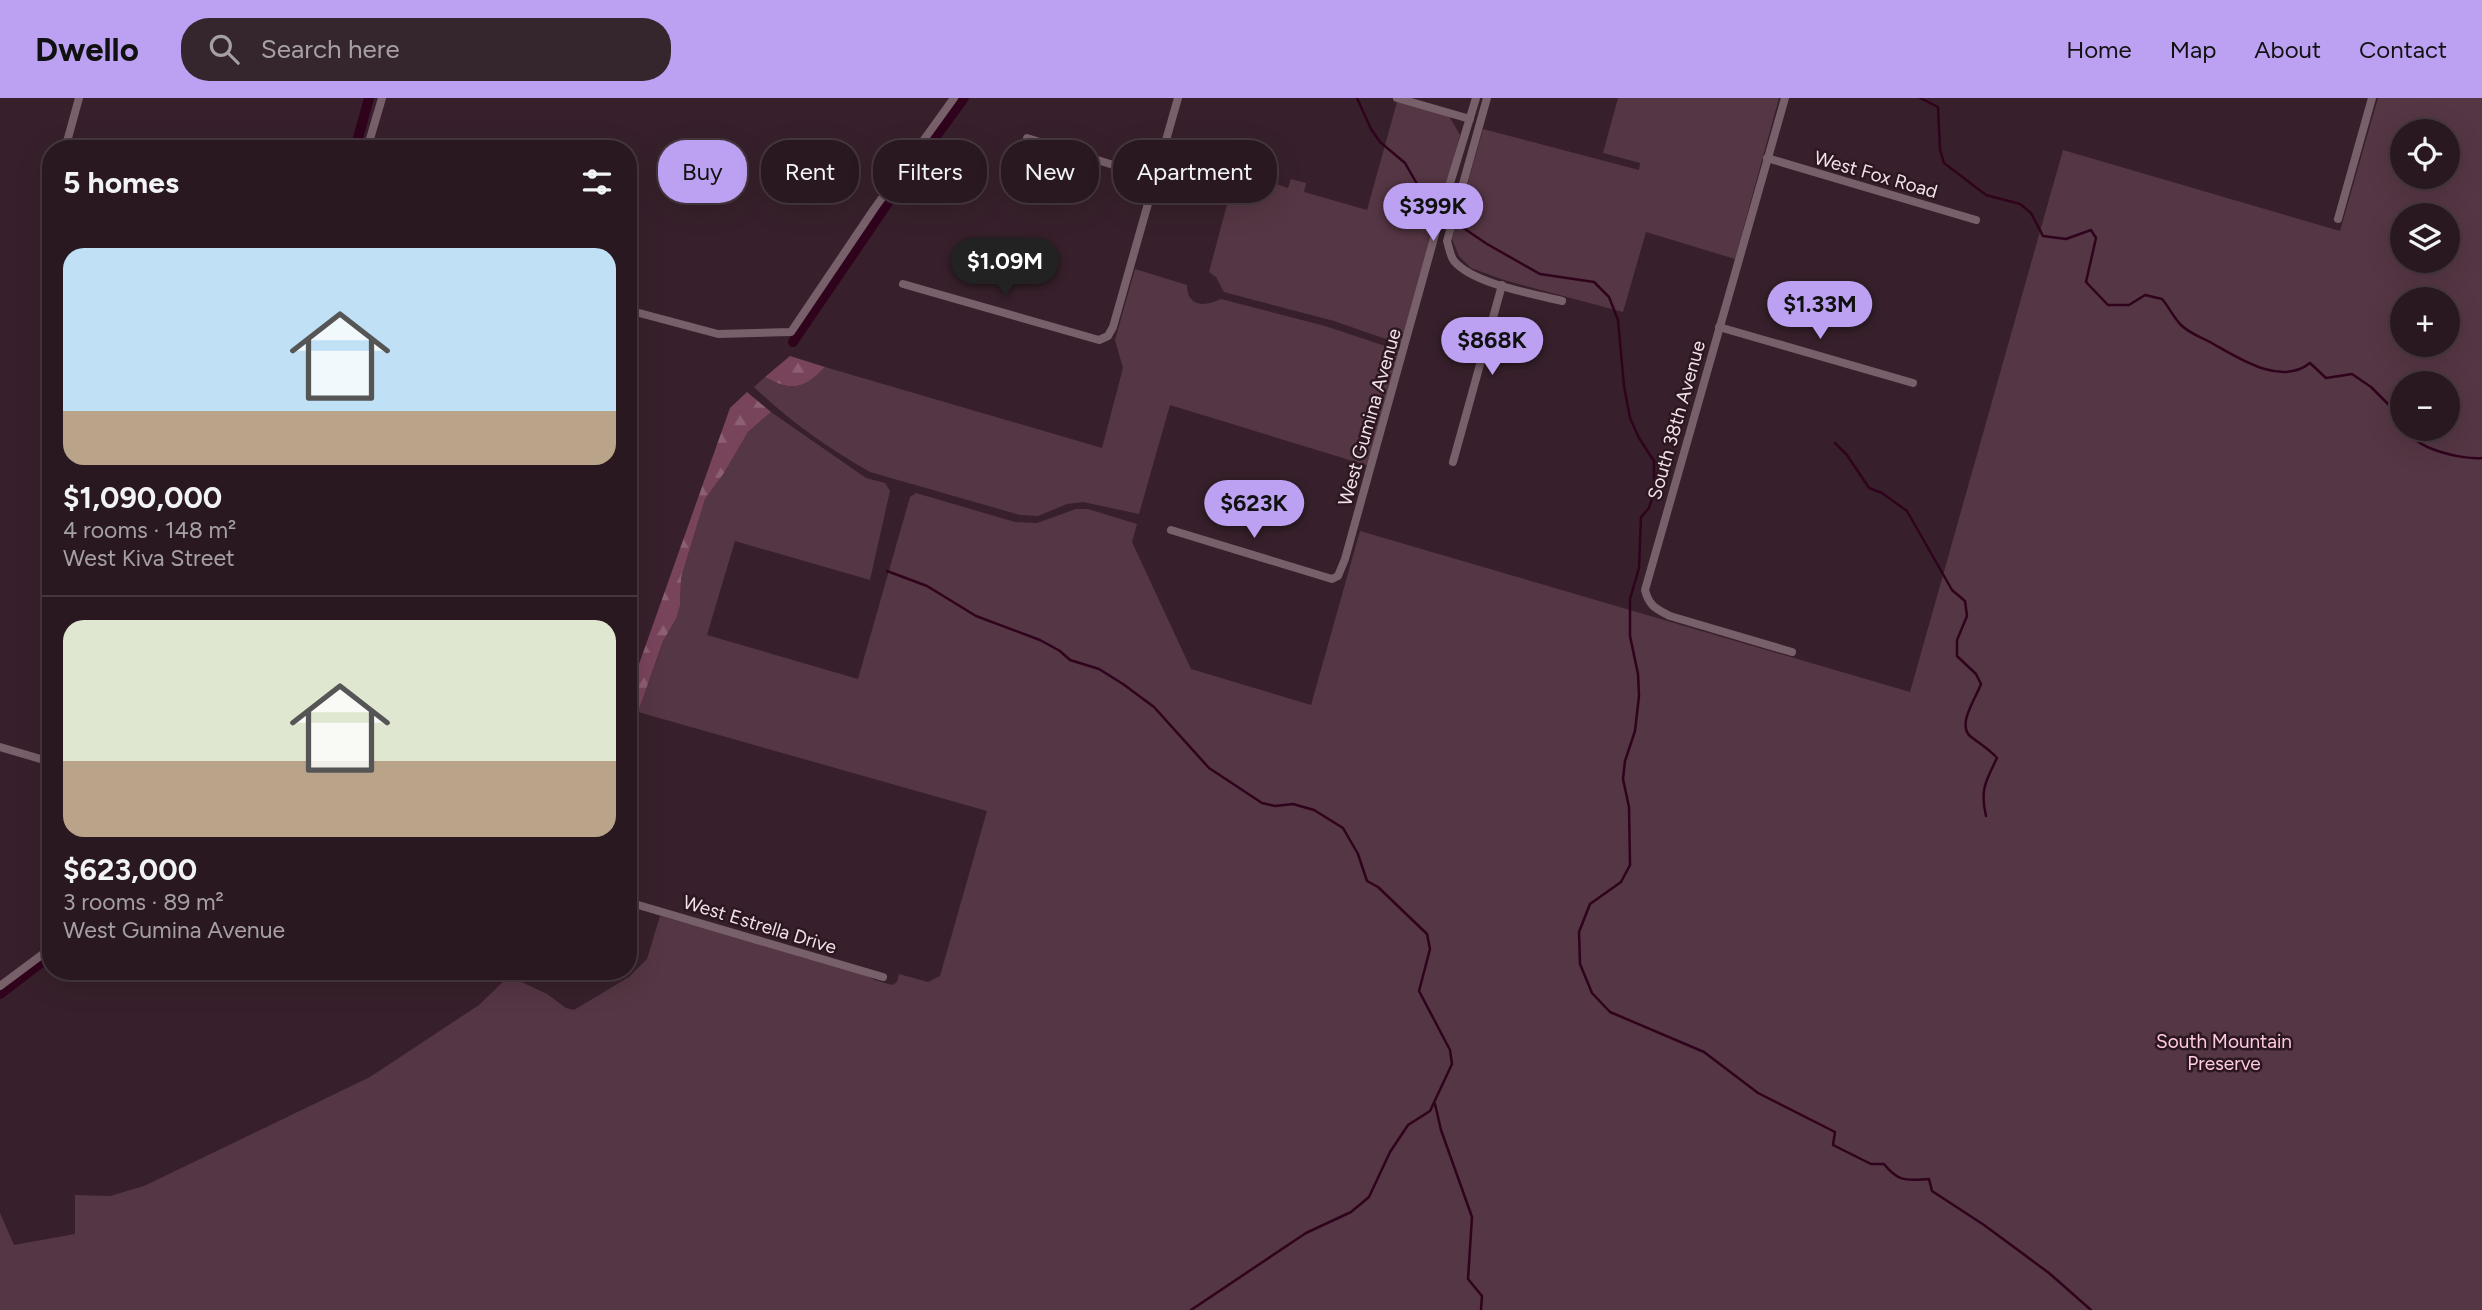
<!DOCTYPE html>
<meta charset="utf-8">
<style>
:root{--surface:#291820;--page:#35252d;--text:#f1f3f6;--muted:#a5a0a5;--line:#45373e;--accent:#bca0f2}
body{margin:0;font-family:Figtree,sans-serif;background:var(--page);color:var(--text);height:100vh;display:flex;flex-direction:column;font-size:26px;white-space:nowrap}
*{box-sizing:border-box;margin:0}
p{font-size:23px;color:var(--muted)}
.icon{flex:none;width:38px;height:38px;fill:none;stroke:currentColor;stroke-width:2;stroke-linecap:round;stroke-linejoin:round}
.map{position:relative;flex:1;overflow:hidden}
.details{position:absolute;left:42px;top:42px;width:595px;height:840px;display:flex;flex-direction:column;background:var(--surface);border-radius:28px;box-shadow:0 7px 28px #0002,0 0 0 2px var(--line)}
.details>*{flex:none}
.top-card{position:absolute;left:658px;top:42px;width:665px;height:63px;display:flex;gap:14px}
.fabs{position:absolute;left:2390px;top:21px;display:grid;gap:14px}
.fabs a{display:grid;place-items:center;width:70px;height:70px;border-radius:50%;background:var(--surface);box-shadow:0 7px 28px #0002,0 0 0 2px var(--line);font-size:35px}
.price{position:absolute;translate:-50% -60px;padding:0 16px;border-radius:24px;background:var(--accent);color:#111;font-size:23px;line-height:46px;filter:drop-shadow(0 2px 4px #0008)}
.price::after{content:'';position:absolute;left:50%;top:42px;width:21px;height:16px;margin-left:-10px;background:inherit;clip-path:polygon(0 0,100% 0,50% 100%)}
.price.on{background:#222;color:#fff}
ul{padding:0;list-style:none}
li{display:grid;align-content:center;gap:14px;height:371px;padding:0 21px}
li+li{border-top:2px solid var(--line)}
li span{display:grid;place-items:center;height:217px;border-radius:21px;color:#555}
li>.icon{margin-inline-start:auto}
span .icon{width:126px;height:126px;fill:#fffc;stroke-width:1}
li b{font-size:30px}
h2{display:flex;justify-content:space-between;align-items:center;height:84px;padding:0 21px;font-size:30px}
.pill{padding:0 24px;border-radius:28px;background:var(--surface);box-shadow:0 7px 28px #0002,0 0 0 2px var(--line);font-size:24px;line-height:63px}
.pill.on{background:var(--accent);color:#111}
header{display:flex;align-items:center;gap:42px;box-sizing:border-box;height:98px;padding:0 35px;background:var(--accent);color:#111}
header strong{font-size:33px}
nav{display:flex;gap:38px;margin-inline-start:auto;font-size:24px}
.search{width:490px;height:63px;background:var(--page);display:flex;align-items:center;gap:18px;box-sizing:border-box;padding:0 24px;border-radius:28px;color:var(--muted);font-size:26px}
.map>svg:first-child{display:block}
</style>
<header>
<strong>Dwello</strong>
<div class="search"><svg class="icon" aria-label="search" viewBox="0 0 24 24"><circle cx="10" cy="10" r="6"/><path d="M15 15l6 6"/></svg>Search here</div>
<nav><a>Home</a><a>Map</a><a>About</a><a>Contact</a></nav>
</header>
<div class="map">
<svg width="2482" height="1212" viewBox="0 0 2482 1212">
<defs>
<pattern id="forest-firs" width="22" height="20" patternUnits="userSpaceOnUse" patternTransform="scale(1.75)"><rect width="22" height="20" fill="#78445c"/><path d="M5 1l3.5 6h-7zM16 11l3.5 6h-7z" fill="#8c5f73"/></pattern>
</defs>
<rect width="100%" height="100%" fill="#37202b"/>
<g fill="#553644" fill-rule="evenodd">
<path d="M1618,0H1779L1735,161L1646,134L1623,214L1504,182L1471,170L1459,158L1452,141L1483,31L1639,72L1640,65L1603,55Z"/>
<path d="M2378,0H2482V1212H0V1115L14,1147L75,1136V1097L110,1098L144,1088L370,979L479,907L509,878L547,896L566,910L574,912L629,879L647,861L660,818L858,873L875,882L892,887L897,884L899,876L928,884L940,878L987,713L638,614L663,543L676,521L680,508L681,480L705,401L724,375L748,334L771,314L866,380L885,385L890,393L870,482L735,443L707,537L858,581L910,399L916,395L1015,424L1037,425L1076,411H1088L1137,426L1132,444L1191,571L1311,607L1360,433L1910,594L2063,52L2340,133ZM2403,33H2448V79H2403ZM2403,117H2448V163H2403ZM2403,201H2448V247H2403ZM2403,285H2448V331H2403Z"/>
<path d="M1397,4L1449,18L1460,37L1403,247L1334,223L1224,194L1216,179L1209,174L1236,73L1288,90L1291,81L1306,85L1304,94L1367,112Z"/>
<path d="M1135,171L1187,187C1187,209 1205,209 1221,201L1325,228L1400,253L1369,368L1170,307L1139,416L1083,404L1067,406L1038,418L1020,417L870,374C829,351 788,322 754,289L765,279C792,294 804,291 825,269L1102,350L1123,270L1115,242Z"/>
</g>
<g fill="url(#forest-firs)">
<path d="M790,258L825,269C804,291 792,294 765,279Z"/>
<path d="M747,294L771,314L748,334L724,375L705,401L681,480L680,508L676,521L663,543L638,614L628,611V597L730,310Z"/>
</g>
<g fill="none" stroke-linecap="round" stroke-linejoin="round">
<g stroke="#30031d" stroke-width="2.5">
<path d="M1357,0L1371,31L1380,44L1405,65L1424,98L1439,113"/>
<path d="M1920,0L1938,9L1940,52L1944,65L1986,97L2020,106L2031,115L2043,138L2066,141L2091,132L2096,140L2086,184L2108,207H2129L2145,197L2162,201C2169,209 2174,220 2181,227C2189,235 2200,239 2210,244C2237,259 2280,289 2310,265L2326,280L2352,276L2371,289L2403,321"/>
<path d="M1456,125L1487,146L1540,176L1594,184L1609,199L1618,222L1624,288L1630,320L1639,340L1654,363V394L1649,410L1641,419L1639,470L1630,501V538L1638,576L1639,598L1635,633L1625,663L1623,681L1629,709L1630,767L1621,784L1590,806L1579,834L1580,866L1592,895L1610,914L1704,954L1758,995L1835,1034L1833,1047L1871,1066H1884C1899,1085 1907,1082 1929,1081L1932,1093L1984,1127L2049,1175L2091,1212"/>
<path d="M2407,331C2414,351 2463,362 2482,360"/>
<path d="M1835,345L1847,357L1869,390L1882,395L1907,413L1952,492L1965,503L1967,518L1957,542V558L1976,576L1981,586C1976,600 1957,626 1970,638C1980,646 1989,651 1997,660C1985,684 1980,693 1986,718"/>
<path d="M887,473L927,488L976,518L1040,542L1060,553L1070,562L1099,571L1123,586L1154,609L1209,670L1262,705L1275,708L1293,706L1314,712L1343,730L1358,756L1367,783L1378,789L1427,836L1430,851L1419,893L1450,952L1452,966L1430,1013L1408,1027L1390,1054L1369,1099L1351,1114L1306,1135L1191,1212"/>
<path d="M1435,1006L1441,1032L1472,1119L1468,1181L1482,1198L1481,1212"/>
</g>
<g stroke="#30031d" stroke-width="10">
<path d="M355,51L369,0"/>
<path d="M793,244L898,90L964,0"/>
<path d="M0,896L51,857"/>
</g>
<g stroke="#78606a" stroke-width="8">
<path d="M1397,0L1470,21"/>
<path d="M1487,0L1447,143C1449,149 1450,158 1454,163C1473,186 1534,196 1562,203"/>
<path d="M1785,0L1645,492C1649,508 1656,511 1670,518L1792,554"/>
<path d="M1027,40L1155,80"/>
<path d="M65,51L79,0"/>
<path d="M367,51L382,0"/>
<path d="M1767,60L1976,122"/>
<path d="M2338,121L2372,0"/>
<path d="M903,186L1099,242L1108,238L1113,229L1178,0"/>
<path d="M628,212L718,236L791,234L874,111L954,0"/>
<path d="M1719,229L1913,285"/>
<path d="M1453,364L1502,187"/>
<path d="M1171,432L1332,481L1338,478L1345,461L1441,115L1476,0"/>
<path d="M0,649L51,664"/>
<path d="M628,804L883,879"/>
<path d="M0,888L51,850"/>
</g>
</g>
<g text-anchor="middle" stroke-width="5" stroke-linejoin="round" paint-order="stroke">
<g font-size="19" fill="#f0e1e7" stroke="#2c1721">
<text transform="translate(1876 76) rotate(16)" y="7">West Fox Road</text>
<text transform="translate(1369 319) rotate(-74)" y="7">West Gumina Avenue</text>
<text transform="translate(1676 322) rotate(-74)" y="7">South 38th Avenue</text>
<text transform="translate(760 826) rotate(17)" y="7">West Estrella Drive</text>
</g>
<g font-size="19" fill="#ffcbe1" stroke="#2c1721">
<text x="2224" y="950">South Mountain<tspan x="2224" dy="22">Preserve</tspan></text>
</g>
</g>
</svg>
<div class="fabs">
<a><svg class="icon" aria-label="locate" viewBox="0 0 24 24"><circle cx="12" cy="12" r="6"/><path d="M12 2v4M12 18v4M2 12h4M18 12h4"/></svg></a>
<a><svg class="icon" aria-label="layers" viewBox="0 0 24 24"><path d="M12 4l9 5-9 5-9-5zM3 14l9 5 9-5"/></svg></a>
<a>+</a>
<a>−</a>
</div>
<b class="price" style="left:1433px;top:145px">$399K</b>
<b class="price on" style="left:1005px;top:200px">$1.09M</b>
<b class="price" style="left:1820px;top:243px">$1.33M</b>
<b class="price" style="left:1492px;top:279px">$868K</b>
<b class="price" style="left:1254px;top:442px">$623K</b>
<div class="top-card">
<a class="pill on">Buy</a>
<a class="pill">Rent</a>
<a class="pill">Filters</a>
<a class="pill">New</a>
<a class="pill">Apartment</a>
</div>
<section class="details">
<h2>5 homes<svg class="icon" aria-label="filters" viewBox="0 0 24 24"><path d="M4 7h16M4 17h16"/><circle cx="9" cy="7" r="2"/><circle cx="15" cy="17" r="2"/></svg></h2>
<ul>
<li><span style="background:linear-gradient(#bfe0f5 75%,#b9a48a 0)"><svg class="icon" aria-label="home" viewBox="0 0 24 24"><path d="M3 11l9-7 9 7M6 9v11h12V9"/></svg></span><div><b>$1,090,000</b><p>4 rooms · 148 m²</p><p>West Kiva Street</p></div></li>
<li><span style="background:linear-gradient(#dfe7d0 65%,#b9a48a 0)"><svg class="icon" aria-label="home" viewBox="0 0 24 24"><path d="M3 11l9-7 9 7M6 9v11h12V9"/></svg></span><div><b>$623,000</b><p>3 rooms · 89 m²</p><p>West Gumina Avenue</p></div></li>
</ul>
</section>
</div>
